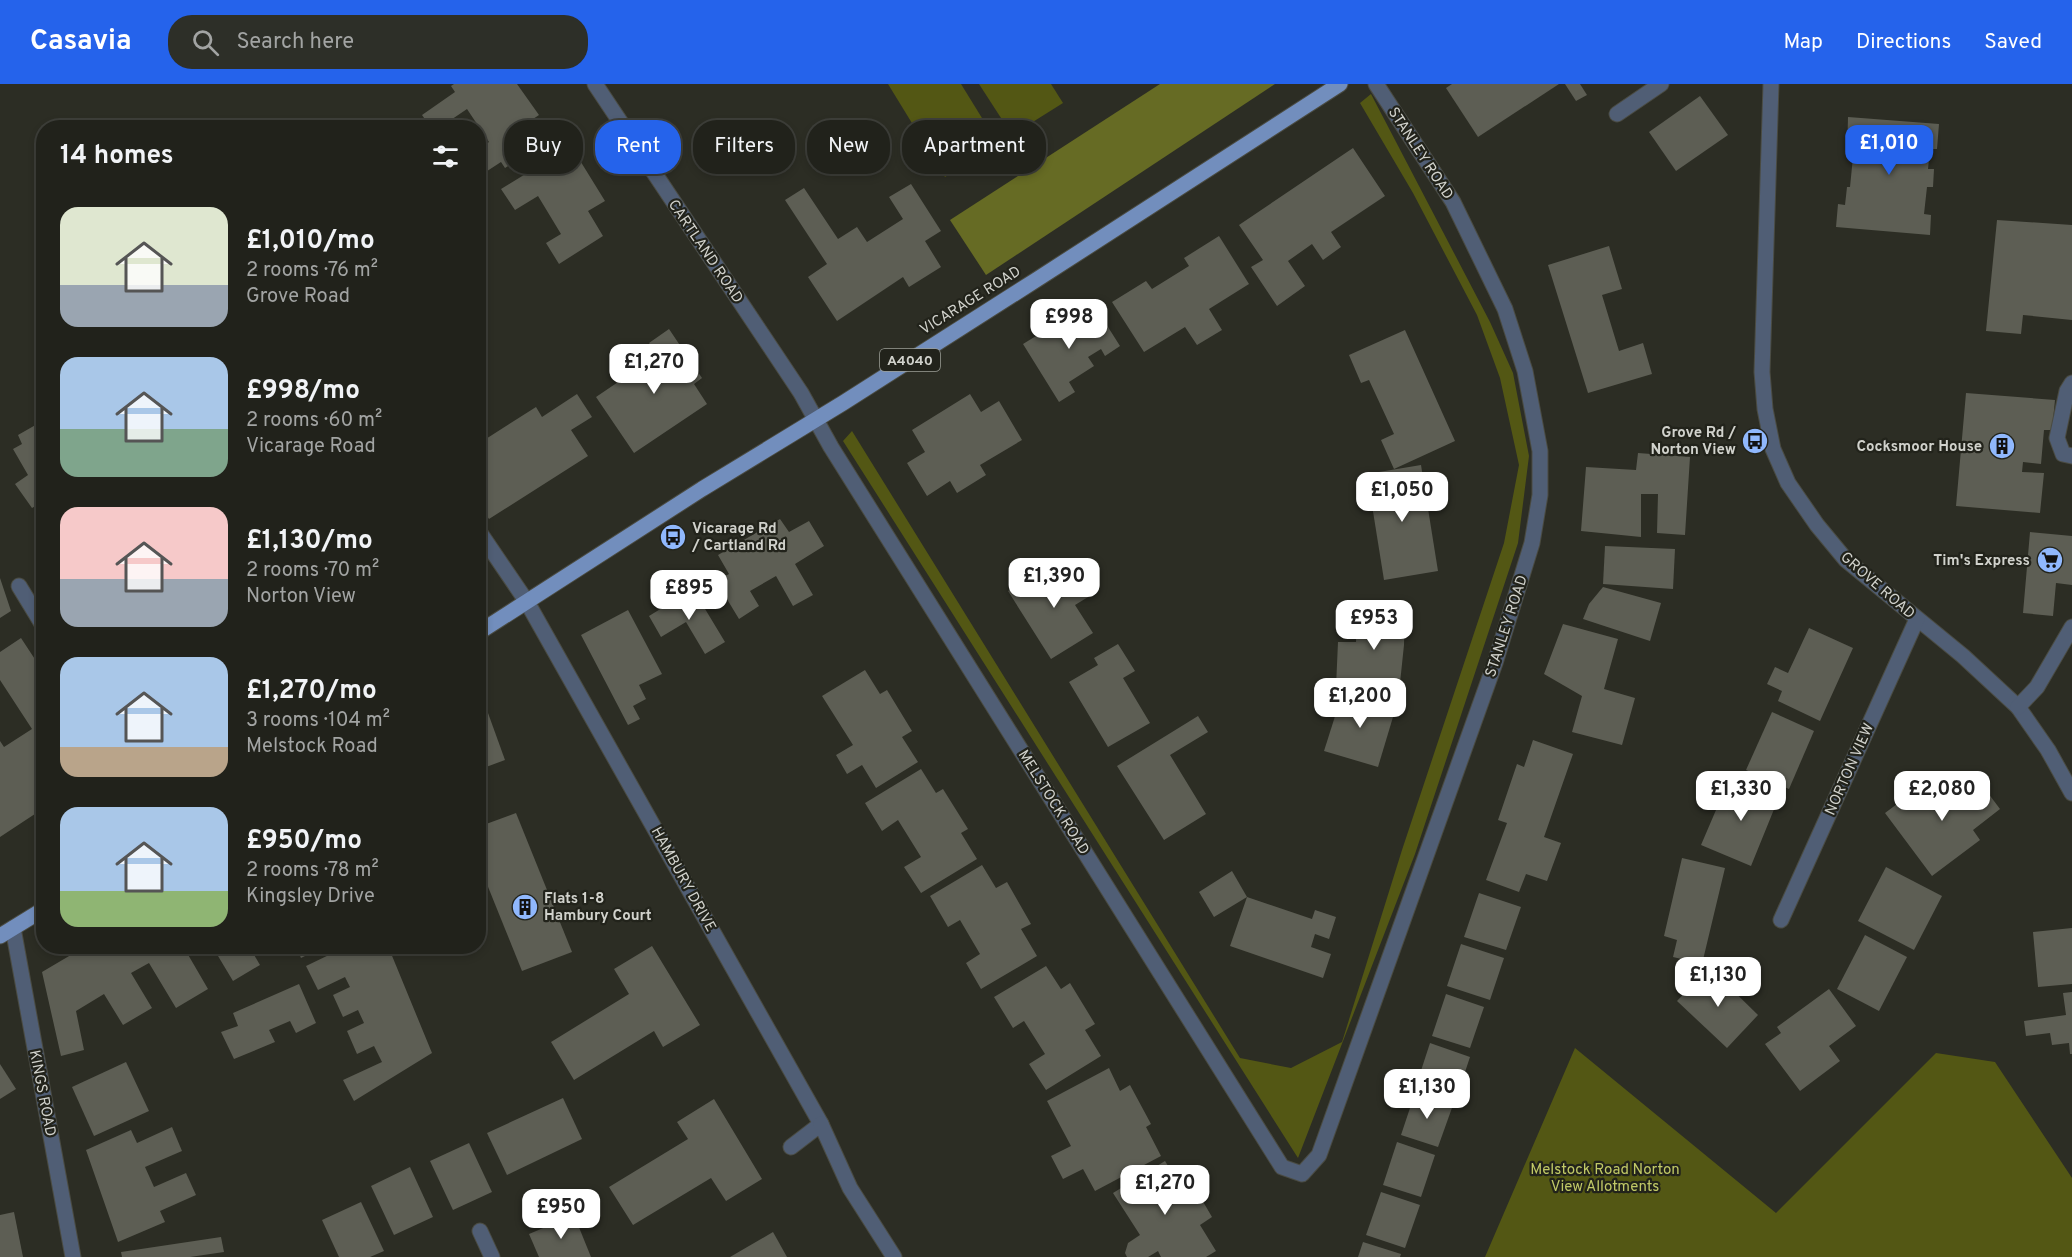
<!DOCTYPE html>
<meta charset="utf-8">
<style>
:root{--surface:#21221b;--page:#2d2f28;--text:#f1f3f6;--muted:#a2a4a3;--line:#3e3f3a;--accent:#2563eb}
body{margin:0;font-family:Overpass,sans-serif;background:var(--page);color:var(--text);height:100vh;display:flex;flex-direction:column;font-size:22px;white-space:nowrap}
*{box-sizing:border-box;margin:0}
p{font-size:20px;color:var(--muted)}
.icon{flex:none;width:33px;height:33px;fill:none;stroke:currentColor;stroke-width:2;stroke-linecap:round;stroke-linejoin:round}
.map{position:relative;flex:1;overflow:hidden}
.sheet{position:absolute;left:36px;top:36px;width:450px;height:834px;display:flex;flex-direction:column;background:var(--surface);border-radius:24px;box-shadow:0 3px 9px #0003,0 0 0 2px var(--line)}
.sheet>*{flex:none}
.hud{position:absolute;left:504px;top:36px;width:570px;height:54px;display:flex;gap:12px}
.price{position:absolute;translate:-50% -51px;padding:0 14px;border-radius:12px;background:#fff;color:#222;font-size:20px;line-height:39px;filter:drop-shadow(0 2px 3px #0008)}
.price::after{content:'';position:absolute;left:50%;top:36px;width:18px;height:14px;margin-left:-9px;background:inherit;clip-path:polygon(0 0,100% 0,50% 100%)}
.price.current{background:var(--accent);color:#fff}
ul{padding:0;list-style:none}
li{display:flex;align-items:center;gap:18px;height:150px;padding:0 24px}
li span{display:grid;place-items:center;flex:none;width:168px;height:120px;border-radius:18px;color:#555}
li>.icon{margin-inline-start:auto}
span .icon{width:72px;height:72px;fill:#fffc;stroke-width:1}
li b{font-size:26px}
h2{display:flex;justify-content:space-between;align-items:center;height:72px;padding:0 24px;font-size:26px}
.chip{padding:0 21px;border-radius:24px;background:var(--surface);box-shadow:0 3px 9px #0003,0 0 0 2px var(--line);font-size:21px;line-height:54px}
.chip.current{background:var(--accent);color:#fff}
header{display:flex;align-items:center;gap:36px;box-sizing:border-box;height:84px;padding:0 30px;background:var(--accent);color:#fff}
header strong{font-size:28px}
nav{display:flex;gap:33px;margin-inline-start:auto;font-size:21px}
.search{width:420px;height:54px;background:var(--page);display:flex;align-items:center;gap:15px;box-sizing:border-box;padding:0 21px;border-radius:24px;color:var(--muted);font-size:22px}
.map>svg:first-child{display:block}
</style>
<header>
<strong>Casavia</strong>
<div class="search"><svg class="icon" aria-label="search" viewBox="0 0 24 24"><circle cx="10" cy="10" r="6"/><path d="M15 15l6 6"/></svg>Search here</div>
<nav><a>Map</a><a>Directions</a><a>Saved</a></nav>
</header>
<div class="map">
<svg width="2072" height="1173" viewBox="0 0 2072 1173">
<rect width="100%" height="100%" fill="#2c2d24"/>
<g fill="#535714">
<path d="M888,0H961L998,60L945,93Z"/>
<path d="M979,0H1051L1063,19L1012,51Z"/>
<path d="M1371,10L1490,238L1513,289L1529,372L1518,459L1415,770L1298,1074L843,357L852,347L1240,974L1291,984L1342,958L1402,766L1504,459L1519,381L1500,294L1477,231L1413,109L1360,19Z"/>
<path d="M1575,964L1776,1129L1936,969L1995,978L2072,1094V1173H1485Z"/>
</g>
<path fill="#666b24" d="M1160,0H1275L986,191L950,136Z"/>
<g fill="#5d5e54">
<path d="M454,0H517L539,31L530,37L544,58L505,84L501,78L478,93V65L489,58L467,25L439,44H431L422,31L455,8L451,2Z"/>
<path d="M1452,0H1559L1478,53L1446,4Z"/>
<path d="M1565,0H1580L1587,11L1576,17Z"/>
<path d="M1700,12L1728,51L1676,87L1649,48Z"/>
<path d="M1848,33L1939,40L1937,65H1930L1928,85H1934L1933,103H1927L1924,130L1931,131L1930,151L1836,143L1838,120L1845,121L1847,103H1850L1853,73L1847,72Z"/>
<path d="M571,62L605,117L588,127L603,152L559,180L546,159L561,150L538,112L515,126L501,105Z"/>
<path d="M1353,64L1385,112L1331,148L1341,163L1323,176L1312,160L1288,177L1305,202L1277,222L1251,183L1263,176L1239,141Z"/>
<path d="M911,100L941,147L925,157L941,183L909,203L903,193L837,237L808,193L827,180L785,116L804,104L838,155L857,143L867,158L903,135L889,113Z"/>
<path d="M1997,136L2072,141V236L2023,231L2021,250L1986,247Z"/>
<path d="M1219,152L1249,200L1209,225L1222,246L1197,261L1185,243L1144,268L1112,218L1146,197L1152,205L1189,182L1184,174Z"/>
<path d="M1609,162L1622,205L1602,211L1619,267L1643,259L1652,290L1588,309L1548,181Z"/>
<path d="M1080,225L1089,239L1101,232L1120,262L1105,272L1101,265L1088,273L1094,282L1069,298L1075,308L1059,318L1023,260Z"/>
<path d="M669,245L702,294L694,300L707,320L634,369L596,313L658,271L649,259Z"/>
<path d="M1405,246L1455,357L1394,385L1381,356L1394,350L1369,296L1361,299L1349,271Z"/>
<path d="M1966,309L2055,316L2052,346H2044L2041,380L2023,378L2022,388L2044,389L2040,429L1956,422Z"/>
<path d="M577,310L592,333L571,346L588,372L489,435L478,418V360L536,323L542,333Z"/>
<path d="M970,310L981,328L999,317L1022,356L980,381L986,391L957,409L950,397L927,412L907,379L925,368L912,346Z"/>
<path d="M39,339L42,344L44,343V417L32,424L15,400L28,391L13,365L22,360L18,351Z"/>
<path d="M1638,369L1690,373L1685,451L1657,449L1658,410H1641V453L1581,447L1586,383L1636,386Z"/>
<path d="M1421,381L1438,487L1384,496L1367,390Z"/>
<path d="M780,435L789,448L809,437L824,462L795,480L813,511L793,522L776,492L750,507L759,522L739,535L716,497L729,490L718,471Z"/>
<path d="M2030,448L2072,452V501L2056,499L2053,532L2023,529Z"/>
<path d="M1605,462L1675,465L1673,505L1603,500Z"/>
<path d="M1053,480L1065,498L1080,488L1093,510L1075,521L1093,549L1051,575L1008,507Z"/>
<path d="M0,494L11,527L0,534Z"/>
<path d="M1603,503L1661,519L1650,557L1583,535L1589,520Z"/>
<path d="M693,505L725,558L705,570L686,538L661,553L649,532Z"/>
<path d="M1357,516L1405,519L1404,561L1398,618L1336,603L1338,558H1356Z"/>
<path d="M628,526L662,590L639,601L646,615L633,622L640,635L628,641L581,551Z"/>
<path d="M1563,540L1618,555L1604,605L1635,614L1622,661L1572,648L1582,612L1544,590Z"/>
<path d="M1809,544L1853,564L1820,637L1778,617L1782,607L1767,600L1775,583L1788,589Z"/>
<path d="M21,554L44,589V724L0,753V657L4,663L32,645L0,596V568Z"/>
<path d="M1118,560L1135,587L1123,594L1150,639L1108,663L1069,598L1098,581L1094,574Z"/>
<path d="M865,586L880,610L887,606L912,647L902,653L918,678L876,704L862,681L847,690L836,671L853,661L822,612Z"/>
<path d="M1343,607L1396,623L1378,683L1324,667Z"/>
<path d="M1772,628L1814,647L1789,705L1746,686Z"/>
<path d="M488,629L505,676L478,686V633Z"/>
<path d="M1198,632L1208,648L1170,671L1206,730L1164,756L1117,682Z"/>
<path d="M1533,656L1573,670L1544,753L1561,759L1547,797L1526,790L1519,808L1486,796L1507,739L1498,736L1517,680L1524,683Z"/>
<path d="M921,685L936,709L943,705L968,745L961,749L977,775L921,809L904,783L921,773L898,736L882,747L865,719Z"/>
<path d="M1976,693L2000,725L1973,746L1980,756L1932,792L1885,729L1932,694L1947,715Z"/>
<path d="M1738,696L1779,713L1751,782L1701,761L1725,705L1733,708Z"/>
<path d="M516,729L572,868L522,887L478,778V743Z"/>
<path d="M1682,774L1725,784L1702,880L1673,873L1677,856L1664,852Z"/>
<path d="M982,781L996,804L1007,798L1031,840L1021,845L1037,872L981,905L966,879L980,870L960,836L948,843L930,812Z"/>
<path d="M1886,783L1942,812L1914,866L1858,837Z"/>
<path d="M1232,787L1247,813L1214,833L1199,808Z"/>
<path d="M1479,809L1521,823L1506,866L1464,853Z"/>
<path d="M1247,813L1312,835L1315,826L1336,833L1329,855L1315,850L1311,863L1331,870L1323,894L1230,862Z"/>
<path d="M2072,844V900L2038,903L2033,848Z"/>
<path d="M1865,851L1907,873L1879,927L1837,905Z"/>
<path d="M1461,860L1504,874L1490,916L1447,902Z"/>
<path d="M86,862H183L208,905L176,924L149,879L131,889L152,924L123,941L104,910L76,927L84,966L61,972L42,888Z"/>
<path d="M212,862H249L260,881L233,897Z"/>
<path d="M296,862H325L301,874Z"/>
<path d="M330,862H388L432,969L354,1017L343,996L382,978L374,962L357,970L347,947L364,939L358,926L343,933L333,911L350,903L345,893L318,906L306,882L333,869Z"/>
<path d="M652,862L700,941L663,963L654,947L574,996L551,958L629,910L614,885Z"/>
<path d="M1046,882L1061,905L1070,899L1095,940L1085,946L1101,972L1046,1006L1029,980L1045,970L1024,937L1013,944L994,913Z"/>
<path d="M1709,883L1758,931L1727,964L1677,917Z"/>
<path d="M299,900L316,939L296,949L290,937L269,946L275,958L234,975L221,948L238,942L233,929Z"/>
<path d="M1829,905L1856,942L1829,962L1840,977L1800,1007L1765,960L1781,949L1777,943Z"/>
<path d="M2072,908V970H2070L2069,959L2052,961L2050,949L2026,952L2024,937L2066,931L2063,909Z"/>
<path d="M1446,910L1484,923L1470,964L1432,952Z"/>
<path d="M1430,959L1470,973L1456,1015L1416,1002Z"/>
<path d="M126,978L149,1027L94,1052L72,1003Z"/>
<path d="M0,980L16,1005L0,1015Z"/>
<path d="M1109,984L1120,1007L1130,1001L1151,1040L1146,1043L1161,1072L1095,1107L1083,1085L1063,1095L1051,1072L1071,1062L1047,1017Z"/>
<path d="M1415,1009L1453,1021L1438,1063L1401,1051Z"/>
<path d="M563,1014L582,1055L507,1091L487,1049Z"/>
<path d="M714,1015L762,1095L726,1117L711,1094L633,1141L609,1103L688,1055L677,1038Z"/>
<path d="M172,1043L182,1067L145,1083L154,1103L186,1089L196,1111L160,1127L165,1138L118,1158L86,1066L131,1046L137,1059Z"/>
<path d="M1397,1058L1435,1071L1421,1113L1383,1101Z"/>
<path d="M469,1059L492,1108L453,1126L430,1077Z"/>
<path d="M1165,1077L1178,1098L1188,1092L1212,1133L1200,1141L1216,1167L1206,1173H1161L1158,1167L1148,1173H1127L1125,1169L1128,1159L1140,1151L1113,1109Z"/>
<path d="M410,1083L433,1133L394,1151L371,1102Z"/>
<path d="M1381,1108L1420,1121L1405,1164L1366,1151Z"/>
<path d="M361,1118L384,1167L370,1173H339L322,1136Z"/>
<path d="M14,1128L23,1173H0V1131Z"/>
<path d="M574,1131L591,1173H539L529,1150Z"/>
<path d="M773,1148L787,1173H730Z"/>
<path d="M221,1153L224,1168L190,1173H122L121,1168Z"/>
<path d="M1363,1158L1401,1170L1400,1173H1358Z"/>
</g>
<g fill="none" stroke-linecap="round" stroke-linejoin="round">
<g stroke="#4a4b42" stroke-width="17">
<g id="minor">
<path d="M595,0L801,309L831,363L1282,1083L1302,1090L1319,1071L1495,579L1532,459L1540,411V367L1525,287L1505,225L1453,118L1376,0"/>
<path d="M1771,0L1762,288L1765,325L1773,365L1788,399L1817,441L1846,476L1963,572L2018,623L2048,666L2072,709"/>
<path d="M1617,30L1661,0"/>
<path d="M2072,299L2067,307L2057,354L2063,370L2072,372"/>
<path d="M478,446L527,518L821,1040L791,1063"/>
<path d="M19,502L44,543"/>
<path d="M2018,623L2037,603L2072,543"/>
<path d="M1781,836L1917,535"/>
<path d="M13,844L73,1173"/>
<path d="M821,1040L850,1104L894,1173"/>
<path d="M480,1147L492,1173"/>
</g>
</g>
<g stroke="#4a4b42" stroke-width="17">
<g id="major">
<path d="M478,549L702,405L843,319L1036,196L1340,0"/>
<path d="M0,852L44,825"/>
</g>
</g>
<use href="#minor" stroke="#505e75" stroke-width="15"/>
<use href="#major" stroke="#728ebd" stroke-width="15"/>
</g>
<defs>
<g id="bus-disc" transform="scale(1.35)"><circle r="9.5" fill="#90b8fd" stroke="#22231b"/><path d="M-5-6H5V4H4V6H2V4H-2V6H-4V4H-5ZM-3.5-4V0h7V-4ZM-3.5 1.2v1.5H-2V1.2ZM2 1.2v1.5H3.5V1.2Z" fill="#111"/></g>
<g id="building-disc" transform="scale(1.35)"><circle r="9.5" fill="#90b8fd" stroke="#22231b"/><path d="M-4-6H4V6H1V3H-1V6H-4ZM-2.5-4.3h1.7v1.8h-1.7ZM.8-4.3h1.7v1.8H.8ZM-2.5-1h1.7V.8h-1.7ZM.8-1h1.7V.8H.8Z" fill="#111"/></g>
<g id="supermarket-disc" transform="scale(1.35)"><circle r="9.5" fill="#90b8fd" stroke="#22231b"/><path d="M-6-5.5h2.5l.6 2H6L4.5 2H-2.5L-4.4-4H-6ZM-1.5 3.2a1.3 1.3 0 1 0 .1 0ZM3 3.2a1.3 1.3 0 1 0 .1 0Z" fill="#111"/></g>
</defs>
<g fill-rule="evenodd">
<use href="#bus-disc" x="1755" y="357"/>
<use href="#building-disc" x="2002" y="362"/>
<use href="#bus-disc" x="673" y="453"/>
<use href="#supermarket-disc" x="2050" y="476"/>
<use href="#building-disc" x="525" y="823"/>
</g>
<g text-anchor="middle" stroke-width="4.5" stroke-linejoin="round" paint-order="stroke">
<rect fill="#22231b" stroke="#9c9e97" stroke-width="1.5" x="880" y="265" width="60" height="22" rx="4.5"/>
<g font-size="14" font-weight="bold" fill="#d1d2cc">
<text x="910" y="281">A4040</text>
</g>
<g font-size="15" fill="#d1d2cc" stroke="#22231b">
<text transform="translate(1421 69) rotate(57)" y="5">STANLEY ROAD</text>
<text transform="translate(706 167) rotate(56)" y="5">CARTLAND ROAD</text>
<text transform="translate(970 216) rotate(-32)" y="5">VICARAGE ROAD</text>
<text transform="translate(1878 501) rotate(41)" y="5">GROVE ROAD</text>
<text transform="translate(1506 542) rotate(-72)" y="5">STANLEY ROAD</text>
<text transform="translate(1849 685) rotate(-66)" y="5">NORTON VIEW</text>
<text transform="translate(1054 718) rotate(58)" y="5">MELSTOCK ROAD</text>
<text transform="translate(684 795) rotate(61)" y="5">HAMBURY DRIVE</text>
<text transform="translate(43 1009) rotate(79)" y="5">KINGS ROAD</text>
</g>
<g font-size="15" font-weight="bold" fill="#d1d2cc" stroke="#22231b" text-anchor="end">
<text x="1736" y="353">Grove Rd /<tspan x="1736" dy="17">Norton View</tspan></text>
<text x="1982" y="367">Cocksmoor House</text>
<text x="692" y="449" text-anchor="start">Vicarage Rd<tspan x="692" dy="17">/ Cartland Rd</tspan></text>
<text x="2030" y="481">Tim's Express</text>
<text x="544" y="819" text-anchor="start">Flats 1-8<tspan x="544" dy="17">Hambury Court</tspan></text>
</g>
<g font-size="15" fill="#c1c966" stroke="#22231b">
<text x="1605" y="1090">Melstock Road Norton<tspan x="1605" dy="17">View Allotments</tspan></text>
</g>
</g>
</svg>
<b class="price current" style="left:1889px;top:92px">£1,010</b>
<b class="price" style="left:1069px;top:266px">£998</b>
<b class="price" style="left:654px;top:311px">£1,270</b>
<b class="price" style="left:1402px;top:439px">£1,050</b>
<b class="price" style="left:1054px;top:525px">£1,390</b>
<b class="price" style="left:689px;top:537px">£895</b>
<b class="price" style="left:1374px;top:567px">£953</b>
<b class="price" style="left:1360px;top:645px">£1,200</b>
<b class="price" style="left:1741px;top:738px">£1,330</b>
<b class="price" style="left:1942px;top:738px">£2,080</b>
<b class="price" style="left:1718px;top:924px">£1,130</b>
<b class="price" style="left:1427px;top:1036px">£1,130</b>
<b class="price" style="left:1165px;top:1132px">£1,270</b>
<b class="price" style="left:561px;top:1156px">£950</b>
<div class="hud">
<a class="chip">Buy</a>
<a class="chip current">Rent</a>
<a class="chip">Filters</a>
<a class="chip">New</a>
<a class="chip">Apartment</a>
</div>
<section class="sheet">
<h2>14 homes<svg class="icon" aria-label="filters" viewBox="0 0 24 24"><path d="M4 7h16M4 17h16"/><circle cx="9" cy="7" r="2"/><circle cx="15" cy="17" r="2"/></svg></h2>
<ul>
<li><span style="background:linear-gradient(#dfe7d0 65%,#9aa5b1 0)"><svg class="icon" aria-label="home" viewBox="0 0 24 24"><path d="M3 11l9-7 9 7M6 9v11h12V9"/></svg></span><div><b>£1,010/mo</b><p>2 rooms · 76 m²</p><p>Grove Road</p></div></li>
<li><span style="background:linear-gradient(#a9c7e8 60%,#7fa58c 0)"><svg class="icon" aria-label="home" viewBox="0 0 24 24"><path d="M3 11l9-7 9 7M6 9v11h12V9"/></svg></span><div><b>£998/mo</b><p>2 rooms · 60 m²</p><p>Vicarage Road</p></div></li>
<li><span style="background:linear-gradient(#f6c9c9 60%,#9aa5b1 0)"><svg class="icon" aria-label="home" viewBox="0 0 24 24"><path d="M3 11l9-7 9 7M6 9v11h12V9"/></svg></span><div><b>£1,130/mo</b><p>2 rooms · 70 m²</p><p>Norton View</p></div></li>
<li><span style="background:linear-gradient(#a9c7e8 75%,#b9a48a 0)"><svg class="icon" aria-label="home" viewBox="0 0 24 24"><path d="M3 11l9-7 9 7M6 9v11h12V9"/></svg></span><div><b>£1,270/mo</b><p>3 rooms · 104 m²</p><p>Melstock Road</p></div></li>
<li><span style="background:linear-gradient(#a9c7e8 70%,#8fb573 0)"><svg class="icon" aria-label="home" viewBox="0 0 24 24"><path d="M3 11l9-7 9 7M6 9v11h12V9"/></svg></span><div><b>£950/mo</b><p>2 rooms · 78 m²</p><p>Kingsley Drive</p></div></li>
</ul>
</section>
</div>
